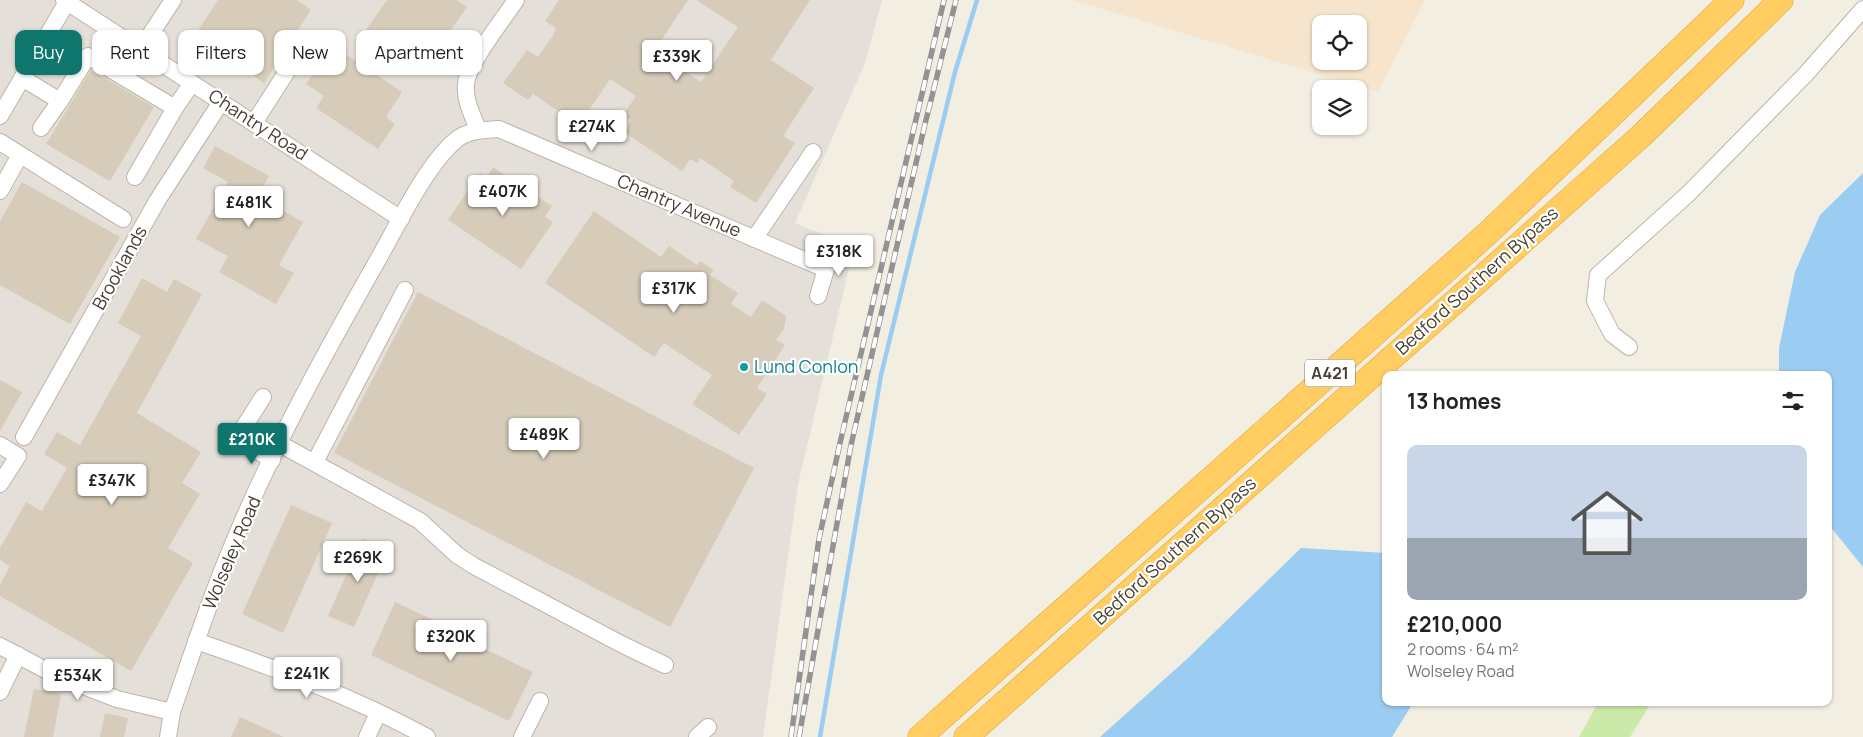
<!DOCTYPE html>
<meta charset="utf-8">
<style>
:root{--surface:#fff;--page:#f2f2f2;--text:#222;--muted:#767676;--accent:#0f766e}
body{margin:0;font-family:Manrope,sans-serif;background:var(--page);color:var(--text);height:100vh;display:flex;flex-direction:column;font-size:19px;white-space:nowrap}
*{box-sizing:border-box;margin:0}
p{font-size:16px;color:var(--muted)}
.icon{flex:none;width:28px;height:28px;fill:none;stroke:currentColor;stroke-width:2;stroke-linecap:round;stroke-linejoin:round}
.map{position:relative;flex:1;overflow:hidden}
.drawer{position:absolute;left:1382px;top:371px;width:450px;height:335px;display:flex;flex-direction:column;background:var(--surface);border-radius:10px;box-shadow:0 1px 4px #0004}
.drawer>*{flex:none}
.top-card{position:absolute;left:15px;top:30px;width:475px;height:45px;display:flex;gap:10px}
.buttons{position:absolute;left:1312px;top:15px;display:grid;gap:10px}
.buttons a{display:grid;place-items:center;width:55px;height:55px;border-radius:10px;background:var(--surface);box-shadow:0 1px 4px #0004;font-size:25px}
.price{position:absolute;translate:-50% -42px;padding:0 11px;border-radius:5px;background:#fff;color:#222;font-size:16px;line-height:32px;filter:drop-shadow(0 1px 2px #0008)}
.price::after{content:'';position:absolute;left:50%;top:30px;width:15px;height:11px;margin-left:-8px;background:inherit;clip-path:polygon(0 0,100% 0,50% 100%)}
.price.selected{background:var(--accent);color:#fff}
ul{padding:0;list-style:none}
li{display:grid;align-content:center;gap:10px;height:265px;padding:0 25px}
li span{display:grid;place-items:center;height:155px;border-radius:10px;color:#555}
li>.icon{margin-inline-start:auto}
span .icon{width:90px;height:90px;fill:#fffc;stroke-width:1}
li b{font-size:21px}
h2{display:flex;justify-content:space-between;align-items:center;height:60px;padding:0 25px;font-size:21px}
.pill{padding:0 18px;border-radius:10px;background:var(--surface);box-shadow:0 1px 4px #0004;font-size:18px;line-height:45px}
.pill.selected{background:var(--accent);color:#fff}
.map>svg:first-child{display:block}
</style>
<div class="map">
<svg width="1863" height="737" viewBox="0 0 1863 737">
<rect width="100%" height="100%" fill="#f2eee2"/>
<path fill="#f6e5cc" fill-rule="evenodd" d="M1073,0H1425L1378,92ZM1321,24H1359V61H1321Z"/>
<path fill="#e4dfd8" d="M0,0H882L865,63L795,223L854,247L798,484L763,737H0Z"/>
<path fill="#cbe9a9" d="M1598,703V702L1651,703L1630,737H1579Z"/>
<g fill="#9bcdf3">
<path d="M1863,173V567L1829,525V375H1779V348L1795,272L1820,215Z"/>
<path d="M1301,548L1386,553V702L1413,703L1392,737H1100L1188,658Z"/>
</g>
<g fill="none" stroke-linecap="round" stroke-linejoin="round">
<path stroke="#9bcdf3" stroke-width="4.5" d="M820,737L881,375L955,72L977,0"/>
</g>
<g fill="#d7ccba">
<path d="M218,0H297L311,10L264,83L205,45L208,40L197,32Z"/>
<path d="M387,0H456L467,7L427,65L415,57L410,64L364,33Z"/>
<path d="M559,0H688L654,51L701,82L738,27L696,0H810L771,60L814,88L783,136L795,143L756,203L730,187L734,181L700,158L697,163L690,159L682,171L624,132L631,120L623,115L636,96L610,79L579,125L533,94L528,100L503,83L527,50L538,57L553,35L556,28L545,21Z"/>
<path d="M332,45L402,92L386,117L395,124L378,149L316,108L324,96L306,84Z"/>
<path d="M91,70L154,107L110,181L46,144Z"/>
<path d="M215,146L269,176L258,196L303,222L279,265L294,273L276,304L219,272L228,256L196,239L228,182L203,168Z"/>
<path d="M493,167L552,206L545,217L553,222L521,269L448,220L480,173L486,178Z"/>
<path d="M22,182L120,237L70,324L0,285V221Z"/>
<path d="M594,211L661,257L669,246L697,265L700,261L714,270L710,275L738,293L731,304L751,317L762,300L786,316L784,329L776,340L785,345L757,388L767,394L739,435L692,404L712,375L664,343L654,357L545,283Z"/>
<path d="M142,278L167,292L174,279L202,294L137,413L201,452L182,483L200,494L168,548L193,563L131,671L0,596V585L10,566L0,560V548L26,502L42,511L67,468L44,454L57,432L80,445L141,336L118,323Z"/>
<path d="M418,292L754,468L670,627L334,453Z"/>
<path d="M0,380L22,392L0,431Z"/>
<path d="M291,505L332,523L283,633L242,614Z"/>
<path d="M362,539L388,551L354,627L328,616Z"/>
<path d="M395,602L435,621L434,625L533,672L509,721L371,655Z"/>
<path d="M34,689L61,694L53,737H24Z"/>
<path d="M105,713L128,718L124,737H100Z"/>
<path d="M240,717L284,737H231Z"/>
</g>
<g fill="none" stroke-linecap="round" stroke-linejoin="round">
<g stroke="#beb6a5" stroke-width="18">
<g id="minor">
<path d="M64,0L401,219"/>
<path d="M141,49L173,0"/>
<path d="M22,78L60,101L88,56L175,108L135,177"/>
<path d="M175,108L192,83"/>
<path d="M0,116L67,2"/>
<path d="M254,123L307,40"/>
<path d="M41,128L60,101"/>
<path d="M478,130C473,116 464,99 466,84C468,63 503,20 516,0"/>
<path d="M0,142L123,219"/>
<path d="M0,191L20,155"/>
<path d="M754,239L813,152"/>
<path d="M818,296L832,249"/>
<path d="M1629,347L1612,334L1595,301L1598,275L1688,194L1805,75L1863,9"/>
<path d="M263,397L242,430L246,444L272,460"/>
<path d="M24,437L157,201L221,102"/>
<path d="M280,444L420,521L457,555L474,566L623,645L665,665"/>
<path d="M0,445L18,456L0,484"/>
<path d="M315,462L405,290"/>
<path d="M196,641C275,668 354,697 427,737"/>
<path d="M0,646L55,675L117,699L172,712"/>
<path d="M0,692L18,655"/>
<path d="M168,737L172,712C190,660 207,607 228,556C269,454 326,351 380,256C399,222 427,164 456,140C468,130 484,130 499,129L825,269"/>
<path d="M367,737L378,713"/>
<path d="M522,737L540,701"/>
<path d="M697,737L708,727"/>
</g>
</g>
<g stroke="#e4a32b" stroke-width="25">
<g id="highway">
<path d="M920,737L1488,233L1732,0"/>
<path d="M966,737L1641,136L1781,0"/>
</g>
</g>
<use href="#minor" stroke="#fff" stroke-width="16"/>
<use href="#highway" stroke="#ffcd61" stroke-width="24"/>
<g stroke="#939393" stroke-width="5.5">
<g id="rail">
<path d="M791,737L819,539L840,443L944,0"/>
<path d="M799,737L851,445L925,124L956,0"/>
</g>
</g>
<use href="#rail" stroke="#fff" stroke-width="4" stroke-dasharray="11" stroke-linecap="butt"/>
</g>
<circle fill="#0f9aa8" stroke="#fff" stroke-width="2" cx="744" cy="367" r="5"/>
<g text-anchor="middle" stroke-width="4.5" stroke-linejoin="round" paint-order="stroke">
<rect fill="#fff" stroke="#7c7870" stroke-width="1" x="1305" y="359.5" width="50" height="27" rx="4"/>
<g font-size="16" font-weight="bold" fill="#443e33">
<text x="1330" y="379">A421</text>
</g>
<g font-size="18" fill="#443e33" stroke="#fff">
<text transform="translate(258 125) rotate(33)" y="6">Chantry Road</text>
<text transform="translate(679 206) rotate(23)" y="6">Chantry Avenue</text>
<text transform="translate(120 268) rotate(-61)" y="6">Brooklands</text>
<text transform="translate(1477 281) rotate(-42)" y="6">Bedford Southern Bypass</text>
<text transform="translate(1175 551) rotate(-42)" y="6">Bedford Southern Bypass</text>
<text transform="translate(232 553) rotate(-67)" y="6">Wolseley Road</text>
</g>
<g font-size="18" fill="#0d838f" stroke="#fff" text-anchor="start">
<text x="754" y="373">Lund Conlon</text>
</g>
</g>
</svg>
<div class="buttons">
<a><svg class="icon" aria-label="locate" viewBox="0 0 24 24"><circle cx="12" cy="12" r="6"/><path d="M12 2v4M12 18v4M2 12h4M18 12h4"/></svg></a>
<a><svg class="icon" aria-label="layers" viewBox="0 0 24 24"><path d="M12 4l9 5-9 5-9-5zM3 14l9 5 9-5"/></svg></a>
</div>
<b class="price" style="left:677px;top:82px">£339K</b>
<b class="price" style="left:592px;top:152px">£274K</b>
<b class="price" style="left:503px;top:217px">£407K</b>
<b class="price" style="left:249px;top:228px">£481K</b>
<b class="price" style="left:839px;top:277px">£318K</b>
<b class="price" style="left:674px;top:314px">£317K</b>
<b class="price" style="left:544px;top:460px">£489K</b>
<b class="price selected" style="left:252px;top:465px">£210K</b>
<b class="price" style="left:112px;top:506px">£347K</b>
<b class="price" style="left:358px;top:583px">£269K</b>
<b class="price" style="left:451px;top:662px">£320K</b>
<b class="price" style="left:307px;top:699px">£241K</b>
<b class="price" style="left:78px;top:701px">£534K</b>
<div class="top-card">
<a class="pill selected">Buy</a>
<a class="pill">Rent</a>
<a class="pill">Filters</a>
<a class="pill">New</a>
<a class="pill">Apartment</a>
</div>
<section class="drawer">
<h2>13 homes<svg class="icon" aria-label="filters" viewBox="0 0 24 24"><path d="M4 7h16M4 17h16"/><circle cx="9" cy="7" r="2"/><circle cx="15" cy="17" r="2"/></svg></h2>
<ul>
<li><span style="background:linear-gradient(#c9d6e8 60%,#9aa5b1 0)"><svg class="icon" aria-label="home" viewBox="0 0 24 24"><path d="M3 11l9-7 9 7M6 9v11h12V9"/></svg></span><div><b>£210,000</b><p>2 rooms · 64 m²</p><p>Wolseley Road</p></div></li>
</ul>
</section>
</div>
